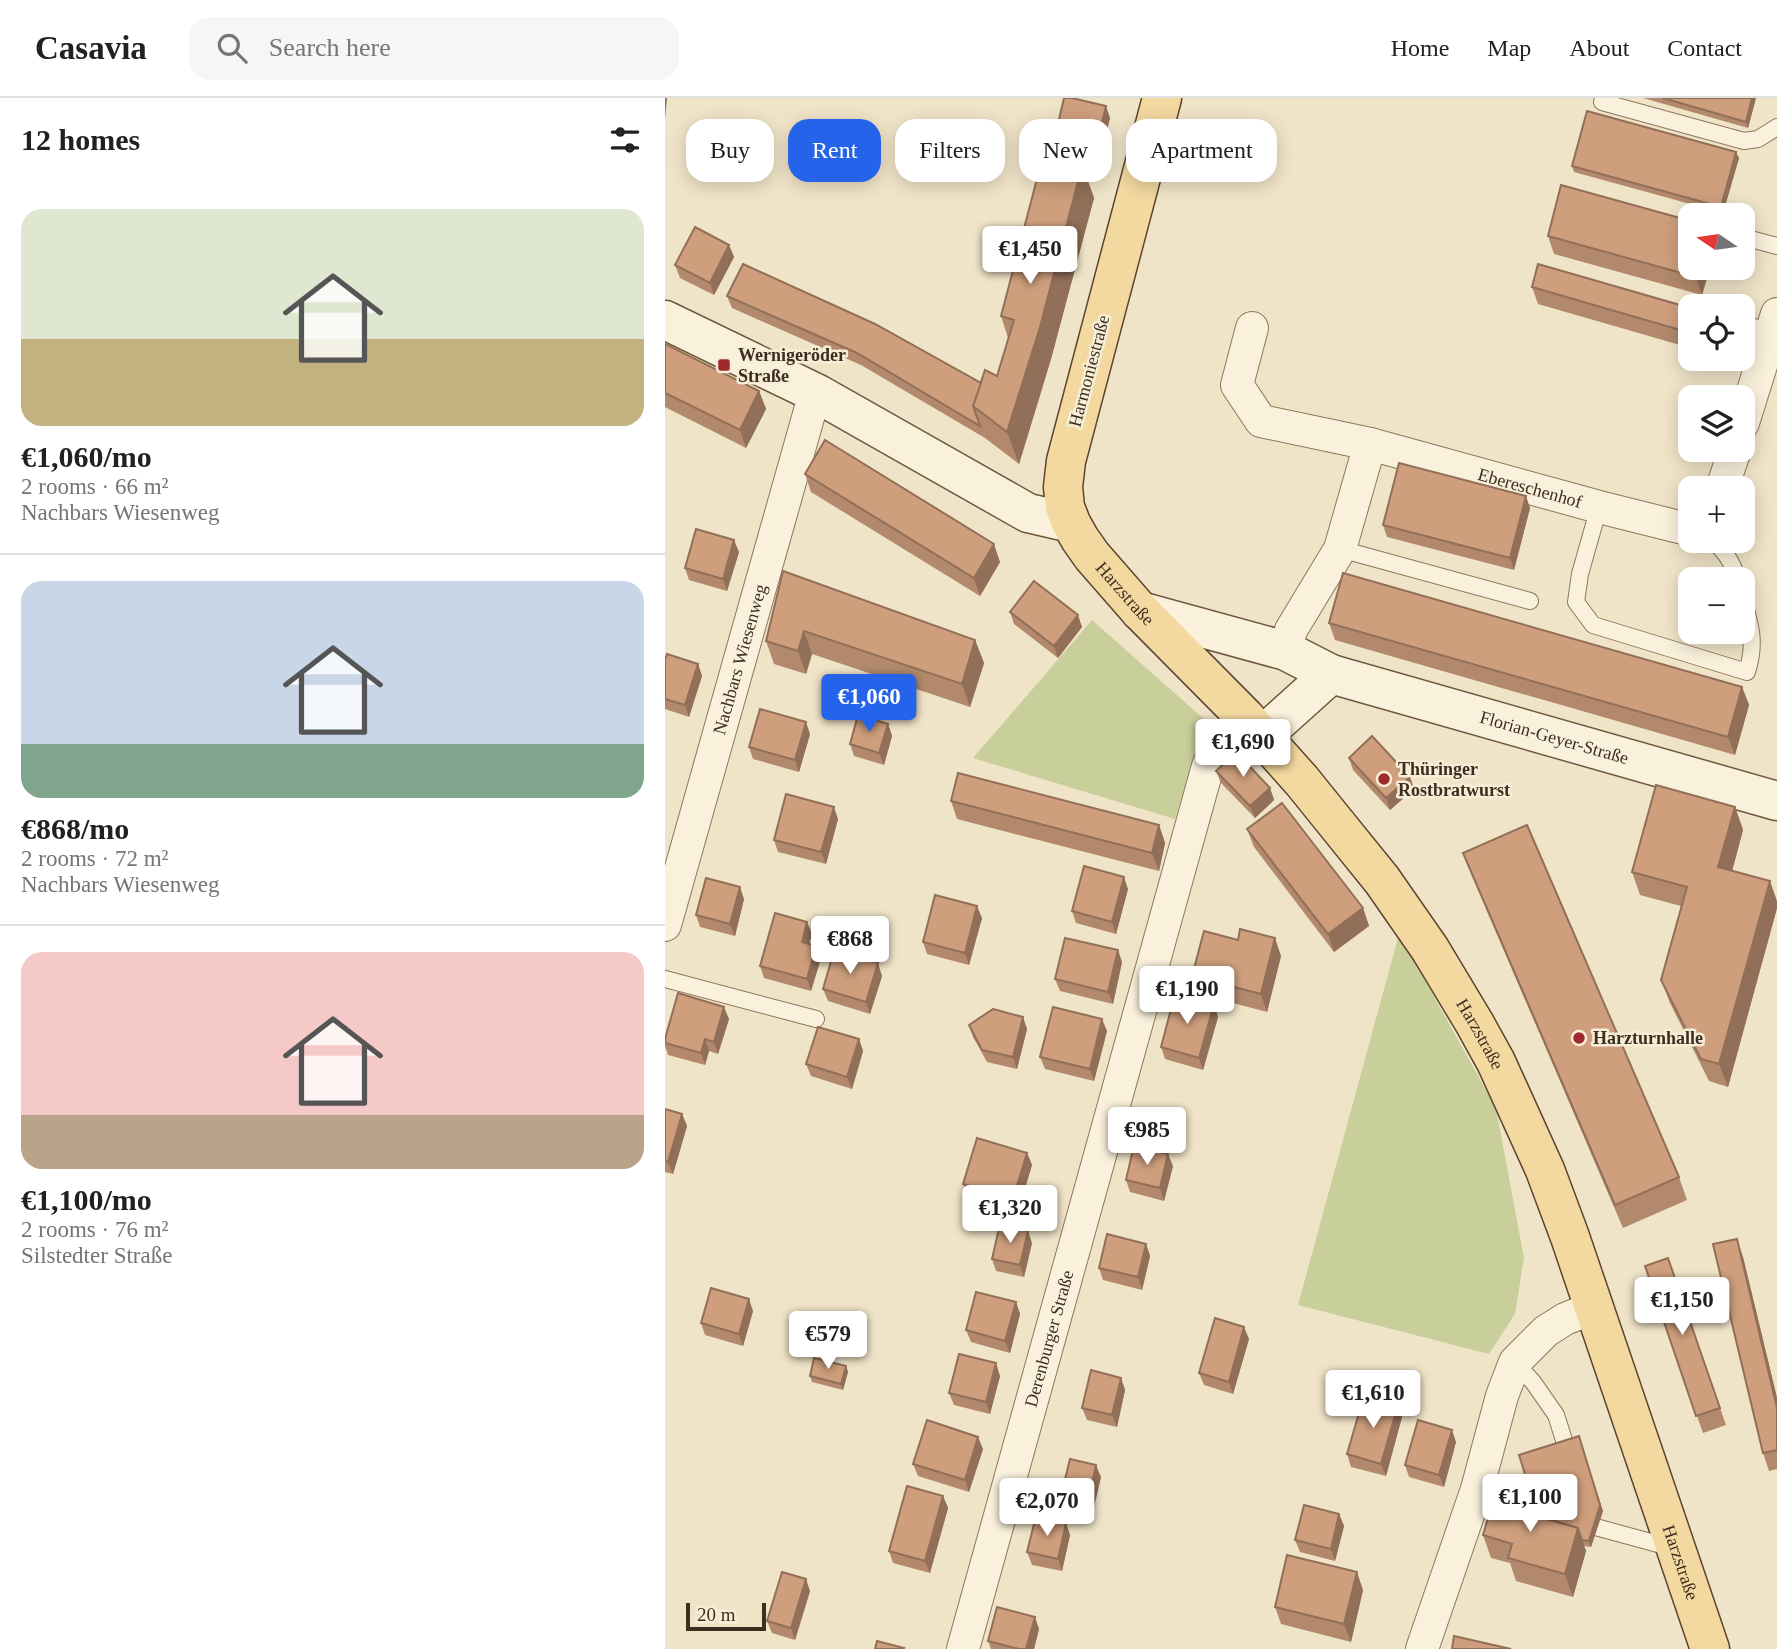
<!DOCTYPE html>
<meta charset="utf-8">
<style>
:root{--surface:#fff;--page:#f6f6f6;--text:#202124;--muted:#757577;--line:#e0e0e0;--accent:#2563eb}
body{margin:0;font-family:Georgia,serif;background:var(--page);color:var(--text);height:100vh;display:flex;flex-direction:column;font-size:26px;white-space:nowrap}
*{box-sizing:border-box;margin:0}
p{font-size:23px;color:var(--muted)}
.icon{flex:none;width:38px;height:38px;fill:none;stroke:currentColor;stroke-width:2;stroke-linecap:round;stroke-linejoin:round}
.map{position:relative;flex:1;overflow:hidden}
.drawer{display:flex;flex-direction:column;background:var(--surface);width:665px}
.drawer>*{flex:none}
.guide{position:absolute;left:21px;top:21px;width:665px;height:63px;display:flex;gap:14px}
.needle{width:46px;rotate:283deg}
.controls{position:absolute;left:1013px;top:105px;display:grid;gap:14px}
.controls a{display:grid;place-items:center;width:77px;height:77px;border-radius:14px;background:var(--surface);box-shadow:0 4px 18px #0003;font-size:35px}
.scale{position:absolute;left:21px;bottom:18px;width:80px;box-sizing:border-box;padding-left:7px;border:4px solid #3d2e20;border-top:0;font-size:19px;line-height:24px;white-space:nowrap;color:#3d2e20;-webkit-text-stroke:5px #f7eed8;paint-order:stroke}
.price{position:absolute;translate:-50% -60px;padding:0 16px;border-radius:7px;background:#fff;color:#222;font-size:23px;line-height:46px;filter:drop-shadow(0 2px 4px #0008)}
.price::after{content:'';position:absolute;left:50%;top:42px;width:21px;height:16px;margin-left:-10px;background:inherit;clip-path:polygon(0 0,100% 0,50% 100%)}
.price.current{background:var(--accent);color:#fff}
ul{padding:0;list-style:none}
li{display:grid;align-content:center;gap:14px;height:371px;padding:0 21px}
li+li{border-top:2px solid var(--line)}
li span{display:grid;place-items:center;height:217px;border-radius:21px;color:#555}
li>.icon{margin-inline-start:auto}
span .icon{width:126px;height:126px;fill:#fffc;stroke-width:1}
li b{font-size:30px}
h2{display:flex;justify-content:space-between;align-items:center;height:84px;padding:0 21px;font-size:30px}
.pill{padding:0 24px;border-radius:21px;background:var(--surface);box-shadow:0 4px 18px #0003;font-size:24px;line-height:63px}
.pill.current{background:var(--accent);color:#fff}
header{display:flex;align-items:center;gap:42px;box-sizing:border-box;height:98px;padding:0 35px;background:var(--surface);border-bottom:2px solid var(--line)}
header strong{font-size:33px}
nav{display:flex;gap:38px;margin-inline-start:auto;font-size:24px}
.search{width:490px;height:63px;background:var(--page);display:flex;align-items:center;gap:18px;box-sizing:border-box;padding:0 24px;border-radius:21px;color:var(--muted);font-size:26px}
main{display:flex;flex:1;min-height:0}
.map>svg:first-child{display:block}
</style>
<header>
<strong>Casavia</strong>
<div class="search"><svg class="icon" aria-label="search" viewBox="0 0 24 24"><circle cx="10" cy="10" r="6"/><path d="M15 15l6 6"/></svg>Search here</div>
<nav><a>Home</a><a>Map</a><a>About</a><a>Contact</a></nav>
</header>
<main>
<section class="drawer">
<h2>12 homes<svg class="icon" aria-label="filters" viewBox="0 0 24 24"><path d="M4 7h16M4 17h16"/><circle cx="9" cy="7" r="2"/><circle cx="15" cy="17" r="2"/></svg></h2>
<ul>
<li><span style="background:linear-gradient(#dfe7d0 60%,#c2b280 0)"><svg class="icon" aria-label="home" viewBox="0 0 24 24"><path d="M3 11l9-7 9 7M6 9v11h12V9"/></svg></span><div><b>€1,060/mo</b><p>2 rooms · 66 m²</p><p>Nachbars Wiesenweg</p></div></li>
<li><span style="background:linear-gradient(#c9d6e8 75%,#7fa58c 0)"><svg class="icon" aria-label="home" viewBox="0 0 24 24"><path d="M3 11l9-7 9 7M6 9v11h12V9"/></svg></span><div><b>€868/mo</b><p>2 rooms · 72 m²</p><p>Nachbars Wiesenweg</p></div></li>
<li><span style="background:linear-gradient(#f6c9c9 75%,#b9a48a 0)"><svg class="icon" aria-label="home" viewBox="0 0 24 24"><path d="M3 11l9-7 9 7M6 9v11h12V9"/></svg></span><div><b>€1,100/mo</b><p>2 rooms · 76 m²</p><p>Silstedter Straße</p></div></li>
</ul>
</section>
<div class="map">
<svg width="1112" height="1551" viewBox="0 0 1112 1551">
<rect width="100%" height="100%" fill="#f0e4c8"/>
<g fill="#c9cf9b">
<path d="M427,522L540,622L510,721L308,660Z"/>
<path d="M734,836L831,1010L859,1160L850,1216L824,1256L633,1207Z"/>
</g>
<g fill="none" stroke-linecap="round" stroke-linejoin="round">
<g stroke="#8d765c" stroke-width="18">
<g id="lane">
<path d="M937,4L1079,43L1093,41L1112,29"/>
<path d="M1078,139L1112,148"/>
<path d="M1078,226L1107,234"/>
<path d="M934,409L915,476L911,504L928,527L1082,574C1091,545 1086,529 1078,501"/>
<path d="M1046,443C1059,450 1068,467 1073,481"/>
<path d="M675,451L865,503"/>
<path d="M0,881L151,921"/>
<path d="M850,1264L868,1284L891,1317L905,1361"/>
<path d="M923,1416L927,1428L993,1446L1007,1442"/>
</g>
</g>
<g stroke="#8d765c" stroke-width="34">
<g id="street">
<path d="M587,230L572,287L596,323L705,346L675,451L626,532L621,553"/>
<path d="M1078,325L1112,216"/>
<path id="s1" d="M705,346L934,409L1026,432"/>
<path d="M1057,390L1070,352"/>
<path id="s2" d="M0,827L146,309L153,296"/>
<path id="s3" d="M298,1551L543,668L555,642L580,619"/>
<path d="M757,1551L812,1391L837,1298L850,1264L881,1233L900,1221L930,1209"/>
</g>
</g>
<g stroke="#6f573f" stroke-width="41">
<g id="secondary">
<path d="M0,222L153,296L363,415L406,425"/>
<path id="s4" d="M475,513L621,553L666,576L1112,703"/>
<path d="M597,638L666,576"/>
</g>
</g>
<g stroke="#5b4430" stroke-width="41">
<g id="primary">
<path id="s5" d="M497,0L401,363L398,389L400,409L406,425L415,441L427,458L475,513L580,619L637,683L666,719L717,782L765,851L810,926L831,964L880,1072L905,1139L1045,1551"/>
</g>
</g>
<use href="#lane" stroke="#faf1dc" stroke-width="16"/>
<use href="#street" stroke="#faf1dc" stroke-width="32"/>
<use href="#secondary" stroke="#faf1dc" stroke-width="38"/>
<use href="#primary" stroke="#f3d9a0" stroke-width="38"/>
</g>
<g fill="#b2896c">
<path d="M978,0H1091L1083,30Z"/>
<path d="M445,20L431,77L420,74L429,100L386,261L354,366L320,340L196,267L67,210L62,198L316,285L332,278L343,240L336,218L388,60L386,55Z"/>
<path d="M1074,60L1058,115L909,74L907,68Z"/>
<path d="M883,138L1026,170H1045L1037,197L889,156Z"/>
<path d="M64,147L69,159L49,197L15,180L10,167Z"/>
<path d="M867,189L1022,209L1026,219V236L1022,249L873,206Z"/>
<path d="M0,246L94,293L101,311L81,350L0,309Z"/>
<path d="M140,376L335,464L315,498L146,394Z"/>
<path d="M865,410L849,472L722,439L718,427Z"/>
<path d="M74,454L62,493L24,482L20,470Z"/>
<path d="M118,473L310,542L319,565L305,609L147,556L141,576L109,566L101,543Z"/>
<path d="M345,514L417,529L393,560L349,526Z"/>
<path d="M664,525L1077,589L1084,607L1070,657L670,542Z"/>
<path d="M0,562L33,566L37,578L24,619L0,611Z"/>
<path d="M223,626L227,638L219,667L189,658L185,646Z"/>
<path d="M145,636L134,674L88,661L84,649Z"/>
<path d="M684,660L745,679L749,691L725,712L688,672Z"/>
<path d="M551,673L605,690L609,702L590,720L556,685Z"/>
<path d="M286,703L494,727L500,745L494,773L292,721Z"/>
<path d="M1070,709L1078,732L1067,773L1112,803V810L1063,989L1044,983L1005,905L996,882L1016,808L975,797L967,774Z"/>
<path d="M173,721L161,766L113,754L109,742Z"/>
<path d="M582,731L698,810L704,828L669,854L589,749Z"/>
<path d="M798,755L1014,1079L1022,1102L958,1130L807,778Z"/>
<path d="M463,791L451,836L411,825L407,813Z"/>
<path d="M79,801L70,838L35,829L31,817Z"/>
<path d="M317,820L304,867L262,856L258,844Z"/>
<path d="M147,836L144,846L156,860L146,893L99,880L95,868Z"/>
<path d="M616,858L602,914L534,896L527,878Z"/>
<path d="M457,864L448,906L395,893L390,881Z"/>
<path d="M217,878L205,916L163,903L158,891Z"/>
<path d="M549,906L553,919L538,972L500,961L496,949Z"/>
<path d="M64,921L53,956L44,953L40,967L3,957L0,948V941Z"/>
<path d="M304,927L362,931L352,971L322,964L308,939Z"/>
<path d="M442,933L429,983L380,971L375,959Z"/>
<path d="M194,941L198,953L187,991L146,978L141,966Z"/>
<path d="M0,1011L17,1016L22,1028L8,1076L0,1074Z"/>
<path d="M362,1055L367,1067L353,1113L303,1099L298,1086Z"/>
<path d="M508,1068L499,1103L465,1094L461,1082Z"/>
<path d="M367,1145L359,1179L331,1173L327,1161Z"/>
<path d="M481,1146L485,1158L477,1192L438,1182L434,1170Z"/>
<path d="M1078,1159L1112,1300V1371L1104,1373L1098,1355Z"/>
<path d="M1003,1160L1061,1327L1038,1335L980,1168Z"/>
<path d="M351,1204L355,1216L345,1255L306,1244L301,1232Z"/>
<path d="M88,1213L78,1248L40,1237L36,1225Z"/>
<path d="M584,1241L568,1296L539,1287L534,1275Z"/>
<path d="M181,1268L183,1274L178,1292L147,1284L145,1278Z"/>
<path d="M335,1278L325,1316L289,1307L284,1295Z"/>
<path d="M456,1280L460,1292L452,1329L422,1322L417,1310Z"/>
<path d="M733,1307L737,1319L721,1378L686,1369L682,1356Z"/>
<path d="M791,1344L779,1389L744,1379L740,1367Z"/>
<path d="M318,1351L304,1394L253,1378L248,1366Z"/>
<path d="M436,1379L426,1421L399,1414L395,1402Z"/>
<path d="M278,1398L283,1410L265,1475L228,1465L224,1453Z"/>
<path d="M861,1398L868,1417L873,1418L938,1413L926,1449L919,1448L921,1453L908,1499L851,1483L845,1465L826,1460L818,1437Z"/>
<path d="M674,1416L679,1428L670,1463L635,1454L630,1442Z"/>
<path d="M401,1425L405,1437L397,1473L367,1467L362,1454Z"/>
<path d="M698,1492L686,1544L616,1526L610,1509Z"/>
<path d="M145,1493L130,1542L107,1535L102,1523Z"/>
<path d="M374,1531L369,1551H326L323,1543Z"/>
</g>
<g fill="#916f58">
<path d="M0,0H2L0,21Z"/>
<path d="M1087,0H1091L1083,30L1081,24Z"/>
<path d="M441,8L445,20L431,77L427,65Z"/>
<path d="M1071,54L1074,60L1058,115L1056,109Z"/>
<path d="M417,68L429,100L386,261L354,366L342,334Z"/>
<path d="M64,147L69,159L49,197L45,185Z"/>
<path d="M1034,170H1045L1037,197L1031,179Z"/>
<path d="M1022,209L1026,219V236L1022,249L1015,232Z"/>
<path d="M94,293L101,311L81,350L75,332Z"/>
<path d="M861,398L865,410L849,472L845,460Z"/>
<path d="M69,442L74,454L62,493L58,481Z"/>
<path d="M329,446L335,464L315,498L309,480Z"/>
<path d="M413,517L417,529L393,560L389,548Z"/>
<path d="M139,533L147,556L141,576L133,553Z"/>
<path d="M310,542L319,565L305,609L297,586Z"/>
<path d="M33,566L37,578L24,619L20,607Z"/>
<path d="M1077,589L1084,607L1070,657L1063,639Z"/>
<path d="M141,624L145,636L134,674L130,662Z"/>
<path d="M223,626L227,638L219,667L214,655Z"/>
<path d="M745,679L749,691L725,712L721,700Z"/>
<path d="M605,690L609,702L590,720L585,708Z"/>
<path d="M169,709L173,721L161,766L156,754Z"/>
<path d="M1070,709L1078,732L1062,792L1053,769Z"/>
<path d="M494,727L500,745L494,773L487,755Z"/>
<path d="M459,779L463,791L451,836L447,824Z"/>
<path d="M1105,783L1112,803V810L1063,989L1054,966Z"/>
<path d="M75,789L79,801L70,838L65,826Z"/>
<path d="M312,808L317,820L304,867L300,855Z"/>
<path d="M698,810L704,828L669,854L663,836Z"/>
<path d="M142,824L147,836L141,856L137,844Z"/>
<path d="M610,840L616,858L602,914L596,896Z"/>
<path d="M151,848L156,860L146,893L142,881Z"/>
<path d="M453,852L457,864L448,906L443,894Z"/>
<path d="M213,865L217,878L205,916L201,904Z"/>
<path d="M549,906L553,919L538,972L534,960Z"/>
<path d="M59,909L64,921L53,956L49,944Z"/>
<path d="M358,919L362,931L352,971L348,959Z"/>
<path d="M437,921L442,933L429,983L425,971Z"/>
<path d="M40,941L44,953L40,967L36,955Z"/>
<path d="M194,941L198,953L187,991L182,979Z"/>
<path d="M17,1016L22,1028L8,1076L3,1064Z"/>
<path d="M362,1055L367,1067L353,1113L348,1101Z"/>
<path d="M503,1056L508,1068L499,1103L495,1090Z"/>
<path d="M363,1133L367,1145L359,1179L355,1167Z"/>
<path d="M1072,1141L1078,1159L1112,1300V1310Z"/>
<path d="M481,1146L485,1158L477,1192L473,1179Z"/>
<path d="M84,1201L88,1213L78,1248L74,1236Z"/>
<path d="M351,1204L355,1216L345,1255L340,1243Z"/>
<path d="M579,1229L584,1241L568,1296L564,1284Z"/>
<path d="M331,1265L335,1278L325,1316L321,1304Z"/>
<path d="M181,1268L183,1274L178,1292L176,1286Z"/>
<path d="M456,1280L460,1292L452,1329L447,1317Z"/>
<path d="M733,1307L737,1319L721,1378L716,1366Z"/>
<path d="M787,1332L791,1344L779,1389L774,1377Z"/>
<path d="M914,1338L938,1413L926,1449L924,1443Z"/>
<path d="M313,1339L318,1351L304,1394L300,1382Z"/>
<path d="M431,1367L436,1379L426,1421L422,1409Z"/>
<path d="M278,1398L283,1410L265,1475L260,1463Z"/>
<path d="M861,1398L869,1421L856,1414Z"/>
<path d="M674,1416L679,1428L670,1463L666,1451Z"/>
<path d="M401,1425L405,1437L397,1473L393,1461Z"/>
<path d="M913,1430L921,1453L908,1499L900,1476Z"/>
<path d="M692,1474L698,1492L686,1544L679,1526Z"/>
<path d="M141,1481L145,1493L130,1542L126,1530Z"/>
<path d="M370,1519L374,1531L369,1551H361Z"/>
</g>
<g fill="#cf9f7d" stroke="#916f58" stroke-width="2">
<path d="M399,0H407L441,8L427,65L386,55Z"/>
<path d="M998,0H1087L1081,24Z"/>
<path d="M922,13L1071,54L1056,109L907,68Z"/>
<path d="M378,58L417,68L375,229L342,334L308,308L320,272L332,278L349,222L336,218Z"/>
<path d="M896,87L1026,123V170H1034L1031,179L883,138Z"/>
<path d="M30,129L64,147L45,185L10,167Z"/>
<path d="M78,166L210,226L316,285L308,308L315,328L192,255L62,198Z"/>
<path d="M873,166L1022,209L1015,232L867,189Z"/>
<path d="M0,246L94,293L75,332L0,295Z"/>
<path d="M160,342L329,446L309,480L140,376Z"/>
<path d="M734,365L861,398L845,460L718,427Z"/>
<path d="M31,431L69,442L58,481L20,470Z"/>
<path d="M118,473L310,542L297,586L139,533L133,553L101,543Z"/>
<path d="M678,475L1077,589L1063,639L664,525Z"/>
<path d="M369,483L413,517L389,548L345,514Z"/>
<path d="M2,556L33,566L20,607L0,601V562Z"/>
<path d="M95,611L141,624L130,662L84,649Z"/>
<path d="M193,617L223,626L214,655L185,646Z"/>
<path d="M707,638L745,679L721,700L684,660Z"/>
<path d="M571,654L605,690L585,708L551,673Z"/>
<path d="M293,675L494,727L487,755L286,703Z"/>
<path d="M991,687L1070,709L1053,769L1105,783L1054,966L1036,961L996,882L1022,789L967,774Z"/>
<path d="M121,696L169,709L156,754L109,742Z"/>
<path d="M617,705L698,810L663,836L582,731Z"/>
<path d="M862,727L1014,1079L950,1107L798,755Z"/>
<path d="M419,768L459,779L447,824L407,813Z"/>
<path d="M41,780L75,789L65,826L31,817Z"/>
<path d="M270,797L312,808L300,855L258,844Z"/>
<path d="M110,815L142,824L137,844L151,848L142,881L95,868Z"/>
<path d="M575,831L610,840L596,896L527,878L539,833L573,842Z"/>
<path d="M400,840L453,852L443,894L390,881Z"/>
<path d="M169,853L213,865L201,904L158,891Z"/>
<path d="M13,895L59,909L49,944L40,941L36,955L0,945V941Z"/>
<path d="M510,896L549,906L534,960L496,949Z"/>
<path d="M388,909L437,921L425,971L375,959Z"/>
<path d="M328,911L358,919L348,959L317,952L304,927Z"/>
<path d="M153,929L194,941L182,979L141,966Z"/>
<path d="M0,1011L17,1016L3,1064L0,1063Z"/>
<path d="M312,1040L362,1055L348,1101L298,1086Z"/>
<path d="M469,1047L503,1056L495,1090L461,1082Z"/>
<path d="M335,1126L363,1133L355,1167L327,1161Z"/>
<path d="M442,1136L481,1146L473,1179L434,1170Z"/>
<path d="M1072,1141L1112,1310V1352L1098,1355L1048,1146Z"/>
<path d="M1003,1160L1055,1310L1031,1318L980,1168Z"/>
<path d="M46,1190L84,1201L74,1236L36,1225Z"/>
<path d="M311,1194L351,1204L340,1243L301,1232Z"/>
<path d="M550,1220L579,1229L564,1284L534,1275Z"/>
<path d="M294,1256L331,1265L321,1304L284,1295Z"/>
<path d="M149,1260L181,1268L176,1286L145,1278Z"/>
<path d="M426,1272L456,1280L447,1317L417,1310Z"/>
<path d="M699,1298L733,1307L716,1366L682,1356Z"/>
<path d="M262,1322L313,1339L300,1382L248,1366Z"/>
<path d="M753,1322L787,1332L774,1377L740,1367Z"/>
<path d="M914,1338L935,1407L924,1443L917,1442L913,1430L873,1418L854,1357Z"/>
<path d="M405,1361L431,1367L422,1409L395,1402Z"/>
<path d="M242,1388L278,1398L260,1463L224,1453Z"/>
<path d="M832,1390L861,1398L856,1414L913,1430L900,1476L843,1460L847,1446L818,1437Z"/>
<path d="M639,1407L674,1416L666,1451L630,1442Z"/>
<path d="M371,1418L401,1425L393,1461L362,1454Z"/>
<path d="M622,1457L692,1474L679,1526L610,1509Z"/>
<path d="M117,1474L141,1481L126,1530L102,1523Z"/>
<path d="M332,1509L370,1519L361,1551H354L323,1543Z"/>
<path d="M789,1538L846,1551H787Z"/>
<path d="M212,1543L239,1550L238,1551H210Z"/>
</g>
<g fill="#9e2a2b" stroke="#f7eed8" stroke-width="2.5">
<rect x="52" y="260" width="14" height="14" rx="3.5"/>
<circle cx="719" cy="681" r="7"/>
<circle cx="914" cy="940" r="7"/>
</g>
<g text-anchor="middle" stroke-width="5" stroke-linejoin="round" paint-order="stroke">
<g font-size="18" font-weight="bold" fill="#3d2e20" stroke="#f7eed8" text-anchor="start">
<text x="73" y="263">Wernigeröder<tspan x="73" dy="21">Straße</tspan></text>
<text x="733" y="677">Thüringer<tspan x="733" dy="21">Rostbratwurst</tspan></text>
<text x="928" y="946">Harzturnhalle</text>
</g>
<g font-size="18" fill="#3d2e20" stroke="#f7eed8">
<text transform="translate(424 273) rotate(-75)" y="6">Harmoniestraße</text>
<text dy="6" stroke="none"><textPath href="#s1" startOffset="166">Ebereschenhof</textPath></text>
<text dy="6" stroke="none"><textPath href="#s5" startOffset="528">Harzstraße</textPath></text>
<text dy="6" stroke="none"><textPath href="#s2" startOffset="276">Nachbars Wiesenweg</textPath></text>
<text dy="6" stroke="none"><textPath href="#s4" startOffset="434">Florian-Geyer-Straße</textPath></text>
<text dy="6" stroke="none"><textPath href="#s5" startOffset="1096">Harzstraße</textPath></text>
<text dy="6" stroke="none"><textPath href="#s3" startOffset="322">Derenburger Straße</textPath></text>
<text dy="6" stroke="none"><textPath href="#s5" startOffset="1662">Harzstraße</textPath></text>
</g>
</g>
</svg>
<div class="controls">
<a><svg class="needle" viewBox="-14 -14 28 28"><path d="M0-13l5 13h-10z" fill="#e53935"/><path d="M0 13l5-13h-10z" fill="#757577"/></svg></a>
<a><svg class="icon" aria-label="locate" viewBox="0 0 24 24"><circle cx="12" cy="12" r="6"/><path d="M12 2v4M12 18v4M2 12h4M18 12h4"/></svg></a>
<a><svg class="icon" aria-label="layers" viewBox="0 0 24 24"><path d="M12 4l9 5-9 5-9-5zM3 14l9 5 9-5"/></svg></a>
<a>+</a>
<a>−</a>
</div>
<div class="scale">20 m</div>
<b class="price" style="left:365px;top:188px">€1,450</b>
<b class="price current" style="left:204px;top:636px">€1,060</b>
<b class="price" style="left:578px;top:681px">€1,690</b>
<b class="price" style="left:185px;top:878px">€868</b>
<b class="price" style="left:522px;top:928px">€1,190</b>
<b class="price" style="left:482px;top:1069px">€985</b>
<b class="price" style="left:345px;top:1147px">€1,320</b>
<b class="price" style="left:1017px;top:1239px">€1,150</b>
<b class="price" style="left:163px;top:1273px">€579</b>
<b class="price" style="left:708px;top:1332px">€1,610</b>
<b class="price" style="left:865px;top:1436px">€1,100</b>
<b class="price" style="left:382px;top:1440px">€2,070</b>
<div class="guide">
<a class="pill">Buy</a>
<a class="pill current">Rent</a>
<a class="pill">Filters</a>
<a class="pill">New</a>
<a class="pill">Apartment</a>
</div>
</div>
</main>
